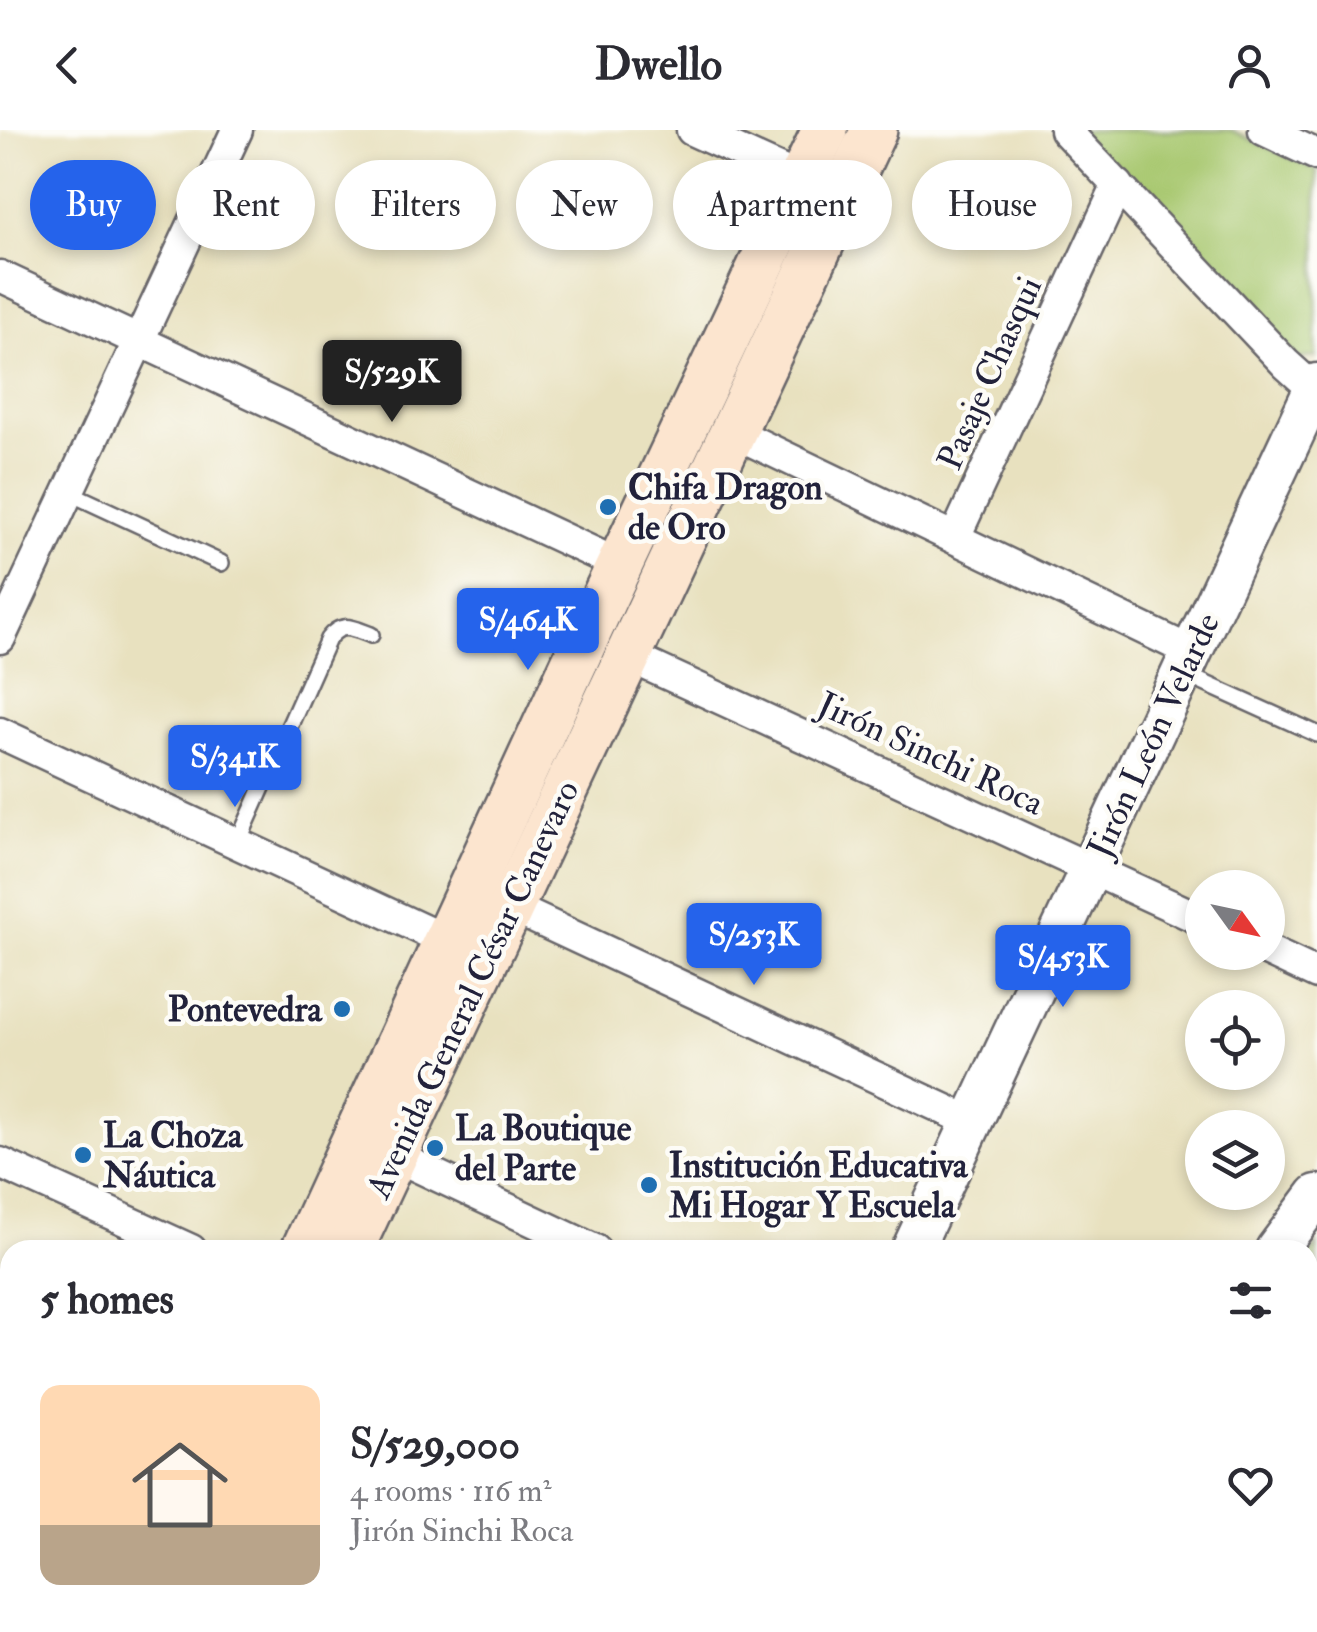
<!DOCTYPE html>
<meta charset="utf-8">
<style>
:root{--surface:#fff;--page:#f2f2f3;--text:#2b2b33;--muted:#7c7c81;--line:#e1e1e2;--accent:#2563eb}
body{margin:0;font-family:"IM FELL Double Pica",serif;background:var(--page);color:var(--text);height:100vh;display:flex;flex-direction:column;font-size:38px;white-space:nowrap}
*{box-sizing:border-box;margin:0}
p{font-size:32px;color:var(--muted)}
.icon{flex:none;width:55px;height:55px;fill:none;stroke:currentColor;stroke-width:2;stroke-linecap:round;stroke-linejoin:round}
.map{position:relative;flex:1;overflow:hidden}
.side{position:absolute;left:0px;top:1110px;width:1318px;height:392px;display:flex;flex-direction:column;background:var(--surface);border-radius:30px 30px 0 0;box-shadow:0 5px 15px #0003}
.side>*{flex:none}
.top-card{position:absolute;left:30px;top:30px;width:1258px;height:90px;display:flex;gap:20px}
.needle{width:65px;rotate:123deg}
.tools{position:absolute;left:1185px;top:740px;display:grid;gap:20px}
.tools a{display:grid;place-items:center;width:100px;height:100px;border-radius:50%;background:var(--surface);box-shadow:0 5px 15px #0003;font-size:50px}
.price{position:absolute;translate:-50% -85px;padding:0 22px;border-radius:10px;background:var(--accent);color:#fff;font-size:32px;line-height:65px;filter:drop-shadow(0 2px 5px #0008)}
.price::after{content:'';position:absolute;left:50%;top:60px;width:30px;height:22px;margin-left:-15px;background:inherit;clip-path:polygon(0 0,100% 0,50% 100%)}
.price.selected{background:#222;color:#fff}
ul{padding:0;list-style:none}
li{display:flex;align-items:center;gap:30px;height:250px;padding:0 40px}
li+li{border-top:2px solid var(--line)}
li span{display:grid;place-items:center;flex:none;width:280px;height:200px;border-radius:20px;color:#555}
li>.icon{margin-inline-start:auto}
span .icon{width:120px;height:120px;fill:#fffc;stroke-width:1}
li b{font-size:42px}
h2{display:flex;justify-content:space-between;align-items:center;height:120px;padding:0 40px;font-size:42px}
.chip{padding:0 35px;border-radius:45px;background:var(--surface);box-shadow:0 5px 15px #0003;font-size:35px;line-height:90px}
.chip.selected{background:var(--accent);color:#fff}
header{display:flex;justify-content:space-between;align-items:center;height:130px;padding:0 40px;background:var(--surface);font-size:45px;font-weight:700}
.map>svg:first-child{display:block}
</style>
<header><svg class="icon" aria-label="back" viewBox="0 0 24 24"><path d="M15 5l-7 7 7 7"/></svg>Dwello<svg class="icon" aria-label="person" viewBox="0 0 24 24"><circle cx="12" cy="8" r="4"/><path d="M4 21q1-7 8-7t8 7"/></svg></header>
<div class="map">
<svg width="1317" height="1502" viewBox="0 0 1317 1502">
<rect width="100%" height="100%" fill="#fdfcf7"/>
<filter id="ink" filterUnits="userSpaceOnUse"><feTurbulence type="fractalNoise" baseFrequency=".01" numOctaves="2"/><feDisplacementMap in="SourceGraphic" scale="20" xChannelSelector="R" yChannelSelector="G"/><feConvolveMatrix kernelMatrix="1 2 1 2 8 2 1 2 1" color-interpolation-filters="sRGB"/></filter>
<filter id="wash" filterUnits="userSpaceOnUse"><feTurbulence type="fractalNoise" baseFrequency=".0048" numOctaves="4" result="noise"/><feDisplacementMap in="SourceGraphic" scale="40" xChannelSelector="R" yChannelSelector="G"/><feGaussianBlur stdDeviation="2.25" result="paint"/><feColorMatrix in="noise" values="0 0 0 0 0 0 0 0 0 0 0 0 0 0 0 0 0 1.4 0 .05"/><feComposite in="paint" operator="in"/></filter>
<g filter="url(#wash)">
<rect width="100%" height="100%" fill="#e8e1bf"/>
<g fill="#a8c870" stroke="#657556" stroke-width="2.5">
<path d="M1075,0H1231L1317,40L1316,227L1295,229Z"/>
<path d="M1317,1114V1502H1061L1065,1492H1308V1127Z"/>
</g>
</g>
<g filter="url(#ink)">
<g fill="none" stroke-linecap="round" stroke-linejoin="round">
<g stroke="#676569" stroke-width="20">
<g id="service">
<path d="M68,362L221,433"/>
<path d="M1184,544L1317,604"/>
<path d="M237,714L328,509C341,491 352,498 371,505"/>
<path d="M1089,1502L1092,1492"/>
</g>
</g>
<g stroke="#676569" stroke-width="35">
<g id="minor">
<path d="M692,0L802,50"/>
<path d="M1065,0L1286,234L1317,262"/>
<path d="M1264,0L1317,25"/>
<path d="M0,146L620,435"/>
<path d="M733,302L1192,522"/>
<path d="M955,407L1118,55"/>
<path d="M0,508L237,0"/>
<path d="M628,526L1202,790"/>
<path d="M0,603L445,810"/>
<path d="M511,777L972,992"/>
<path d="M1268,821L1317,844"/>
<path d="M395,1026L595,1120"/>
<path d="M0,1033L191,1120"/>
<path d="M0,1470L10,1474"/>
<path d="M49,1492L69,1502"/>
<path d="M266,1492L287,1502"/>
</g>
</g>
<g stroke="#676569" stroke-width="45">
<g id="tertiary">
<path d="M912,1120L1317,254"/>
<path d="M1276,1120L1317,1065"/>
<path d="M732,1502L737,1492"/>
<path d="M1021,1502L1025,1492"/>
</g>
</g>
<g stroke="#676569" stroke-width="50">
<g id="secondary">
<path d="M304,1120L604,468L825,0"/>
<path d="M350,1120L874,0"/>
<path d="M125,1502L130,1492"/>
<path d="M172,1502L176,1492"/>
</g>
</g>
<use href="#service" stroke="#fff" stroke-width="15"/>
<use href="#minor" stroke="#fff" stroke-width="30"/>
<use href="#tertiary" stroke="#fff" stroke-width="40"/>
<use href="#secondary" stroke="#fce5cf" stroke-width="45"/>
</g>
</g>
<g fill="#1f6fb2" stroke="#fdfcf7" stroke-width="4">
<circle cx="608" cy="377" r="10"/>
<circle cx="342" cy="879" r="10"/>
<circle cx="435" cy="1018" r="10"/>
<circle cx="83" cy="1025" r="10"/>
<circle cx="649" cy="1055" r="10"/>
</g>
<g text-anchor="middle" stroke-width="9" stroke-linejoin="round" paint-order="stroke">
<g font-size="35" fill="#22223b" stroke="#fdfcf7">
<text transform="translate(989 243) rotate(-66)" y="12">Pasaje Chasqui</text>
<text transform="translate(1153 605) rotate(-65)" y="12">Jirón León Velarde</text>
<text transform="translate(931 623) rotate(25)" y="12">Jirón Sinchi Roca</text>
<text transform="translate(472 859) rotate(-65)" y="12">Avenida General César Canevaro</text>
</g>
<g font-size="35" font-weight="bold" fill="#22223b" stroke="#fdfcf7" text-anchor="start">
<text x="628" y="369">Chifa Dragon<tspan x="628" dy="40">de Oro</tspan></text>
<text x="322" y="891" text-anchor="end">Pontevedra</text>
<text x="455" y="1010">La Boutique<tspan x="455" dy="40">del Parte</tspan></text>
<text x="103" y="1017">La Choza<tspan x="103" dy="40">Náutica</tspan></text>
<text x="669" y="1047">Institución Educativa<tspan x="669" dy="40">Mi Hogar Y Escuela</tspan></text>
</g>
</g>
</svg>
<div class="tools">
<a><svg class="needle" viewBox="-14 -14 28 28"><path d="M0-13l5 13h-10z" fill="#e53935"/><path d="M0 13l5-13h-10z" fill="#7c7c81"/></svg></a>
<a><svg class="icon" aria-label="locate" viewBox="0 0 24 24"><circle cx="12" cy="12" r="6"/><path d="M12 2v4M12 18v4M2 12h4M18 12h4"/></svg></a>
<a><svg class="icon" aria-label="layers" viewBox="0 0 24 24"><path d="M12 4l9 5-9 5-9-5zM3 14l9 5 9-5"/></svg></a>
</div>
<b class="price selected" style="left:392px;top:295px">S/529K</b>
<b class="price" style="left:528px;top:543px">S/464K</b>
<b class="price" style="left:235px;top:680px">S/341K</b>
<b class="price" style="left:754px;top:858px">S/253K</b>
<b class="price" style="left:1063px;top:880px">S/453K</b>
<div class="top-card">
<a class="chip selected">Buy</a>
<a class="chip">Rent</a>
<a class="chip">Filters</a>
<a class="chip">New</a>
<a class="chip">Apartment</a>
<a class="chip">House</a>
</div>
<section class="side">
<h2>5 homes<svg class="icon" aria-label="filters" viewBox="0 0 24 24"><path d="M4 7h16M4 17h16"/><circle cx="9" cy="7" r="2"/><circle cx="15" cy="17" r="2"/></svg></h2>
<ul>
<li><span style="background:linear-gradient(#ffd9b3 70%,#b9a48a 0)"><svg class="icon" aria-label="home" viewBox="0 0 24 24"><path d="M3 11l9-7 9 7M6 9v11h12V9"/></svg></span><div><b>S/529,000</b><p>4 rooms · 116 m²</p><p>Jirón Sinchi Roca</p></div><svg class="icon" aria-label="heart" viewBox="0 0 24 24"><path d="M12 20l-8-8c-3-5 5-10 8-4 3-6 11-1 8 4z"/></svg></li>
</ul>
</section>
</div>
